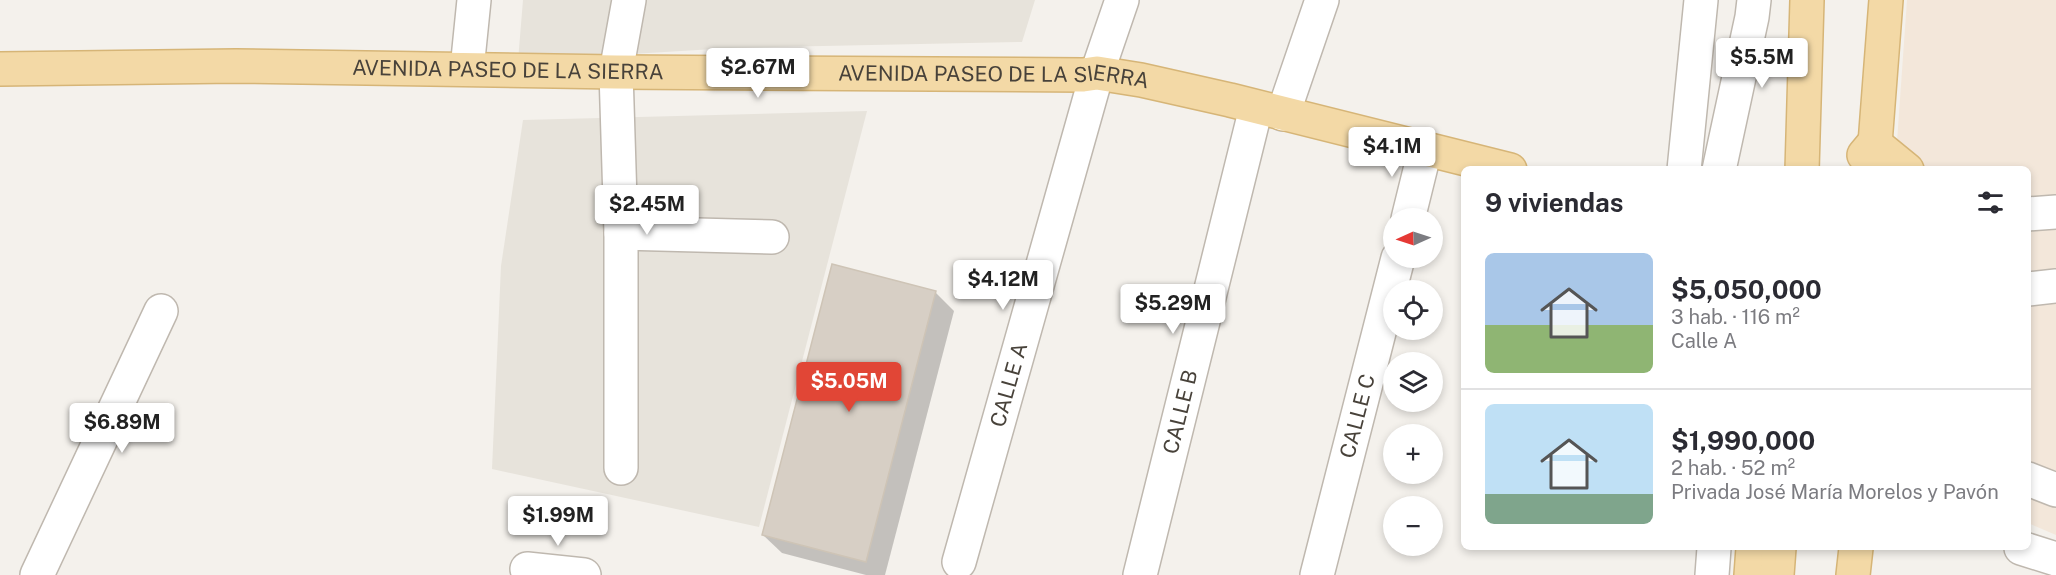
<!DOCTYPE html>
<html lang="es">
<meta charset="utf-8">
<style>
:root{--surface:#fff;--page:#f7f7f7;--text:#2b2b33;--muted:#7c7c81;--line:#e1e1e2;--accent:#e14636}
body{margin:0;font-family:"Public Sans",sans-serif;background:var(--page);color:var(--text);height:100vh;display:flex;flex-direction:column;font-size:22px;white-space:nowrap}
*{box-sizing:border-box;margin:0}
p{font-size:20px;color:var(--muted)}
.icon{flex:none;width:33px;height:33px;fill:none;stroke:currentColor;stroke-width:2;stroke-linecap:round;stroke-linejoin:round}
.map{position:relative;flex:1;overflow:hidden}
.sheet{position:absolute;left:1461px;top:166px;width:570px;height:384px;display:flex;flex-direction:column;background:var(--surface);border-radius:9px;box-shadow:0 3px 9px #0003}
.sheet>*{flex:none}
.needle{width:39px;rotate:267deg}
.tools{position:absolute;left:1383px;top:208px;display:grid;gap:12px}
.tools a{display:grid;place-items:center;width:60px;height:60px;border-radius:50%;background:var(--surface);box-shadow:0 3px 9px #0003;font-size:30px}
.price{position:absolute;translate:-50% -51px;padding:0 14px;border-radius:6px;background:#fff;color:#222;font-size:20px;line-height:39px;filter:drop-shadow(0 2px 3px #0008)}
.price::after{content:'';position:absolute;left:50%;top:36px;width:18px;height:14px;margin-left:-9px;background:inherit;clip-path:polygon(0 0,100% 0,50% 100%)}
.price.active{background:var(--accent);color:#fff}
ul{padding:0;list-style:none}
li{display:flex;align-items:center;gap:18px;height:150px;padding:0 24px}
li+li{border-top:2px solid var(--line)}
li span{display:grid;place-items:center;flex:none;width:168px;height:120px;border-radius:9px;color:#555}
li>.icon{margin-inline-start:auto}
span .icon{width:72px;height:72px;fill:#fffc;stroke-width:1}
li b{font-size:26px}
h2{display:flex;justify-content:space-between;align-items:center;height:72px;padding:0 24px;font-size:26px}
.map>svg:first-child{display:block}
</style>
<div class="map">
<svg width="2056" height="575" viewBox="0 0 2056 575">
<rect width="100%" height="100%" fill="#f4f1ec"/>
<g fill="#e7e3db">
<path d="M523,0H1035L1022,42L730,48L518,61Z"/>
<path d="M867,111L759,527L492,469L501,266L523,120Z"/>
</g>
<path fill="#f3e7da" d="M1907,0H2056V535L2028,523V170H1895Z"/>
<path fill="#0003" d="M833,266L936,293L954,311L885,575H866L782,553L763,535Z"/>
<path fill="#d7cfc5" stroke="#cec4b6" stroke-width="1.5" d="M832,264L936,291L866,562L762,535Z"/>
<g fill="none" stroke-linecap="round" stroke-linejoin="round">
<g stroke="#bfb8af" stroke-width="36">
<g id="minor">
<path d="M467,69L474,0"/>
<path d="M1283,114L1322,0"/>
<path d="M1684,170L1701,0"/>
<path d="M1719,170L1752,17L1754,0"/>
<path d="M2028,214L2056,212"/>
<path d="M1408,219L1425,150"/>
<path d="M621,233L772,237"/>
<path d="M2028,289L2056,286"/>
<path d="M621,468V233L616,72L629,0"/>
<path d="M2028,479L2056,490"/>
<path d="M2021,548L2056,559"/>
<path id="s1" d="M959,562L1097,73L1122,0"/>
<path d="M527,569L584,575"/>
<path d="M37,575L161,311"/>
<path id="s2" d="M1140,575L1256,108"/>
<path id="s3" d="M1317,575L1398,258"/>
<path d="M1712,575L1714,548"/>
</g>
</g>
<g stroke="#d6b577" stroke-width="36">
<g id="major">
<path id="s4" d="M0,69L236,66L616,72L1083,75L1097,73L1141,80L1230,100L1510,170"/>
<path d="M1864,155L1874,143L1907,170"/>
<path d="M1802,170L1807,0"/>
<path d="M1873,170L1886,0"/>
<path d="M1751,575L1753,548"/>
<path d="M1777,575L1779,548"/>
<path d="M1853,575L1856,548"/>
</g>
</g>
<use href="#minor" stroke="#fff" stroke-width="33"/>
<use href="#major" stroke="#f3d9a6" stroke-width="33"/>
</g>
<g text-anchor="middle" stroke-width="6" stroke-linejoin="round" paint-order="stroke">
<g font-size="21" fill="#48423a" stroke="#fff">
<text dy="7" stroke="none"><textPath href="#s4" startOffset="508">AVENIDA PASEO DE LA SIERRA</textPath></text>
<text dy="7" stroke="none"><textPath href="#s4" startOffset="994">AVENIDA PASEO DE LA SIERRA</textPath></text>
<text dy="7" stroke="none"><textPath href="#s1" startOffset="184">CALLE A</textPath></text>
<text dy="7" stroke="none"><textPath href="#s2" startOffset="168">CALLE B</textPath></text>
<text dy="7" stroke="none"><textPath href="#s3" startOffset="164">CALLE C</textPath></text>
</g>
</g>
</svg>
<div class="tools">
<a><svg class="needle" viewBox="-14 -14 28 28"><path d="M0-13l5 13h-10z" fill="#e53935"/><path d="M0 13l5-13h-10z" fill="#7c7c81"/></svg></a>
<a><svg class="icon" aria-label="locate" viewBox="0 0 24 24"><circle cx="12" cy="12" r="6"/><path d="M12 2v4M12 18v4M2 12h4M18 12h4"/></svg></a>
<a><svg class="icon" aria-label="layers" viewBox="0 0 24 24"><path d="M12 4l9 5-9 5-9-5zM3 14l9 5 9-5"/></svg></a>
<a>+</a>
<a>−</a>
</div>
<b class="price" style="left:1762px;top:89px">$5.5M</b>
<b class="price" style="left:758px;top:99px">$2.67M</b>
<b class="price" style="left:1392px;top:178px">$4.1M</b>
<b class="price" style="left:647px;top:236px">$2.45M</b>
<b class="price" style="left:1003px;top:311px">$4.12M</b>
<b class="price" style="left:1173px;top:335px">$5.29M</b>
<b class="price active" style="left:849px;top:413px">$5.05M</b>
<b class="price" style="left:122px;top:454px">$6.89M</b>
<b class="price" style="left:558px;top:547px">$1.99M</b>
<section class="sheet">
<h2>9 viviendas<svg class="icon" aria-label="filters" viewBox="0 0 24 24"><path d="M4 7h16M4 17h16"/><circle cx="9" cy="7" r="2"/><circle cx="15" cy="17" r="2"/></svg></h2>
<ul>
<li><span style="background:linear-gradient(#a9c7e8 60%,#8fb573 0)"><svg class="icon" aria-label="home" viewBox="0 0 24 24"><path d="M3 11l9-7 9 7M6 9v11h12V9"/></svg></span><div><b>$5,050,000</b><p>3 hab. · 116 m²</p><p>Calle A</p></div></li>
<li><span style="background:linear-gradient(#bfe0f5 75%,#7fa58c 0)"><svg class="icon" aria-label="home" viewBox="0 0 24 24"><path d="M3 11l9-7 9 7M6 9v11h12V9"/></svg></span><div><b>$1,990,000</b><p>2 hab. · 52 m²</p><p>Privada José María Morelos y Pavón</p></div></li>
</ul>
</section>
</div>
